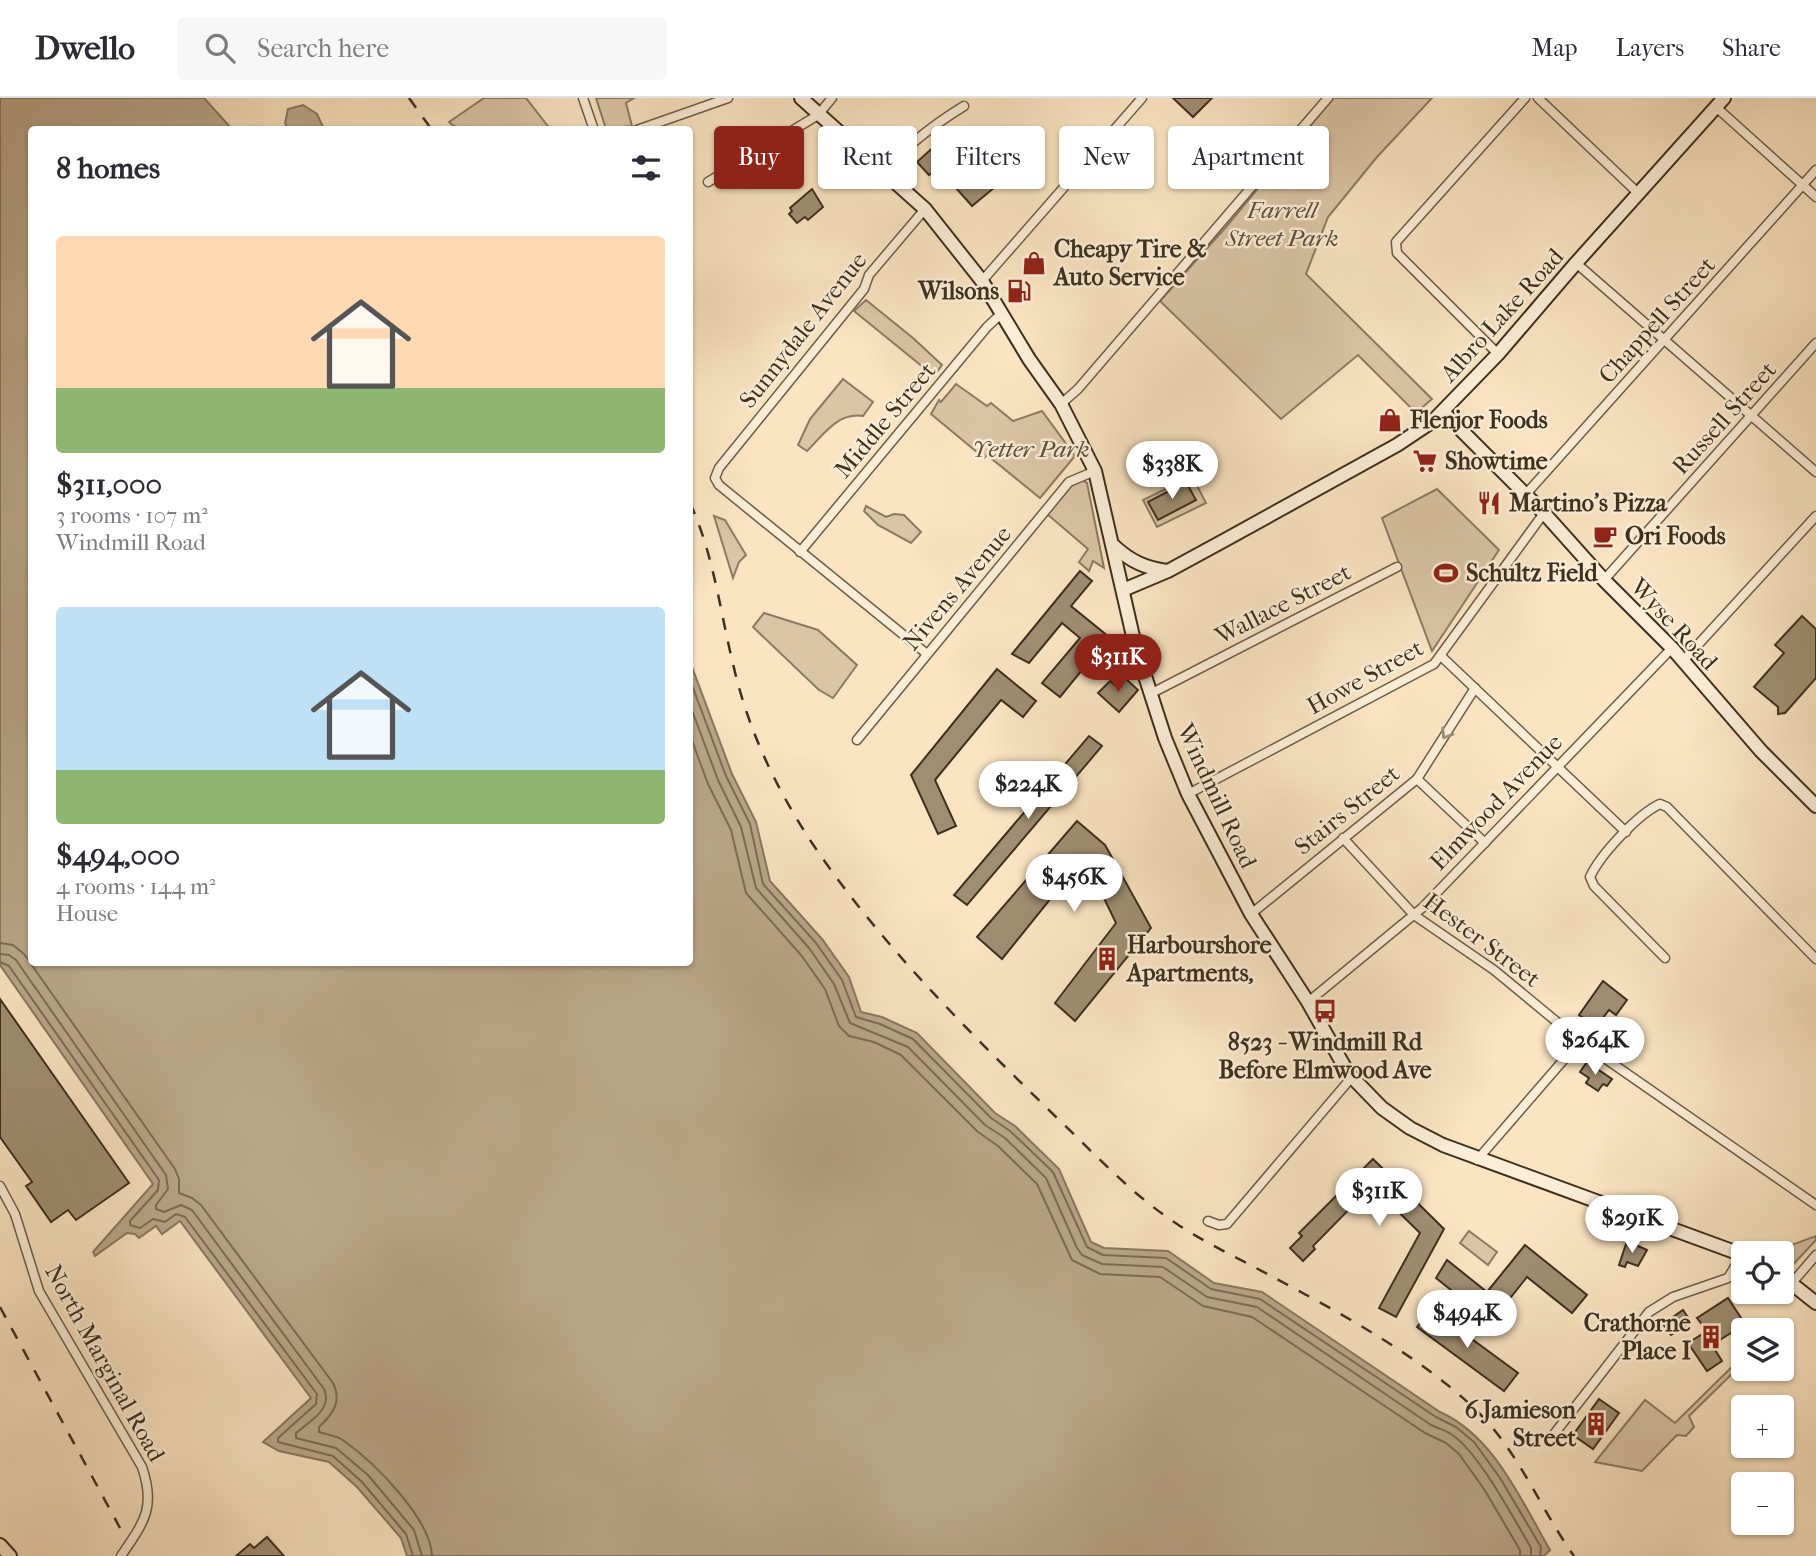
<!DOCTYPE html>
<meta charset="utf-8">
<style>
:root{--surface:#fff;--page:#f7f7f7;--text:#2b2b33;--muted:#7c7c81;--line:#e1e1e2;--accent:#8f2418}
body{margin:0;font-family:"IM FELL French Canon",serif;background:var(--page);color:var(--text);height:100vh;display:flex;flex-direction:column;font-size:26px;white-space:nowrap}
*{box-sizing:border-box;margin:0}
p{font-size:23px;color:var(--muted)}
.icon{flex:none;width:38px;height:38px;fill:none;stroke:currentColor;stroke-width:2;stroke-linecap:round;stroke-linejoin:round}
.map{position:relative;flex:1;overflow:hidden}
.drawer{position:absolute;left:28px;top:28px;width:665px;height:840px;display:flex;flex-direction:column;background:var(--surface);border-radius:7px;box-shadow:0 2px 5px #0004}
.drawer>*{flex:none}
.hud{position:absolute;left:714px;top:28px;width:665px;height:63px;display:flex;gap:14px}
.controls{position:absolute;left:1731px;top:1143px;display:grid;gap:14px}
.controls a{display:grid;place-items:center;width:63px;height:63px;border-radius:7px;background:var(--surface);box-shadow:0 2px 5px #0004;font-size:35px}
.price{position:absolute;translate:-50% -60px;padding:0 16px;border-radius:24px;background:#fff;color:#222;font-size:23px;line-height:46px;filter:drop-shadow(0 2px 4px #0008)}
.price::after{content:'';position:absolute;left:50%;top:42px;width:21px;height:16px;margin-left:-10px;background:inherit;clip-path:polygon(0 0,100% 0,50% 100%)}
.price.current{background:var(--accent);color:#fff}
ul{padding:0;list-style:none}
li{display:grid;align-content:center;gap:14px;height:371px;padding:0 28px}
li span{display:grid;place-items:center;height:217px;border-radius:7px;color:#555}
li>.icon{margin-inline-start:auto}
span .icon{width:126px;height:126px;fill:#fffc;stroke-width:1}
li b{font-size:30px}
h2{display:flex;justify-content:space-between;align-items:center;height:84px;padding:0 28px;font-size:30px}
.chip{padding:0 24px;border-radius:7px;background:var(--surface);box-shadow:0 2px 5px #0004;font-size:24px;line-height:63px}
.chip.current{background:var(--accent);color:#fff}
header{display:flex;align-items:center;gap:42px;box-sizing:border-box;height:98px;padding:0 35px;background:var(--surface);border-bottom:2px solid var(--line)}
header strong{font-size:33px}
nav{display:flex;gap:38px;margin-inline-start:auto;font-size:24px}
.search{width:490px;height:63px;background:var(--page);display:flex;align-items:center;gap:18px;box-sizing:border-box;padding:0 24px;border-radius:7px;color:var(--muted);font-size:26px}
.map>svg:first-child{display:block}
</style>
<header>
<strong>Dwello</strong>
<div class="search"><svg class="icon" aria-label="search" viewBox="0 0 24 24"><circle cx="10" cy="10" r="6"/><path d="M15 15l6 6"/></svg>Search here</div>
<nav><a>Map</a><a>Layers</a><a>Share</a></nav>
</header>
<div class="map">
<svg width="1816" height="1458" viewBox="0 0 1816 1458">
<rect width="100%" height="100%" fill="#fae4c2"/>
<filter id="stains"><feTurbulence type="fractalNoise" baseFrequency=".00286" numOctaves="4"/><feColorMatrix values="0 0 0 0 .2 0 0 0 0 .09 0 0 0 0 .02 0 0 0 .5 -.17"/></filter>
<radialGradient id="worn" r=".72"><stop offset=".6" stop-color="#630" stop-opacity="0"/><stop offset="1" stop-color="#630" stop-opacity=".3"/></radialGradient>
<g fill="#dac5a6" stroke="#8c7a62" stroke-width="2">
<path d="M484,0H526L550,31H458L449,24Z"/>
<path d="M596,0H634L626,5L632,28L606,31Z"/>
<path d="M1333,0H1432L1377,59L1328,119L1306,176L1432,301L1416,315L1358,257L1281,321L1160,203L1226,129Z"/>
<path d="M866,202L913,240L942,267L934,278L854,213Z"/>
<path d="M843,281L873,304L863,318C838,314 824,336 807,353L798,347L810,321Z"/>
<path d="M956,286L987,308L991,305L1013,323L1042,313L1075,358L1040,400L987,357L984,360L931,316L939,302L941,304Z"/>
<path d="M1192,378L1206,405L1157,429L1143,402Z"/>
<path d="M1082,382L1087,385L1104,470L1093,463L1089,473L1079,464L1088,451L1047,416L1070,388Z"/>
<path d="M1437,391L1499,452L1432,553L1382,420Z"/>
<path d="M866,408L886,419L894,416L904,417L921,434L911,445L878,427L864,413Z"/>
<path d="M714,418L725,422L746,457L739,464L733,480Z"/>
<path d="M764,515L818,532L857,567L833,600L819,592L753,529Z"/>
<path d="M1469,1133L1497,1154L1488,1167L1460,1145Z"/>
<path d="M1816,1138V1142L1789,1171L1782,1167V1155H1770Z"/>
<path d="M1743,1258V1265L1689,1318L1694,1329L1686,1338L1677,1337L1642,1373L1595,1364L1645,1302L1675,1325Z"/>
</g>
<g fill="#baa78a" stroke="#88775f" stroke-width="2">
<path d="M0,0H204L232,31L32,32V864H690V569H692L732,676L756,724L770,783L822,841L849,879L861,914L882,919L917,935L995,1015L1015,1028L1059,1071L1091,1144L1104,1150L1168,1153L1214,1185L1262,1194L1440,1314C1494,1338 1521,1402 1550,1452L1544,1458H407L401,1440L357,1389L329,1364L279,1353L263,1344L311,1300L180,1123L162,1136L156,1128L139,1140L135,1136L127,1135L95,1158L93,1154L153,1086L0,867Z"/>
<path d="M303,7L317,16L324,31H288L285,25L288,11Z"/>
</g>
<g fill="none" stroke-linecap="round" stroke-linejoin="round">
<g stroke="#7c6c54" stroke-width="2">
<path d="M690,582L726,678L750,726L763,786L816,845L842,882L856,919L880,926L913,941L991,1020L1010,1033L1053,1074L1087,1149L1103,1157L1166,1160L1211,1191L1260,1201L1436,1319L1456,1329L1474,1344L1500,1380L1541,1449L1540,1458"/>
<path d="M690,607L718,682L741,729L756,790L809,850L834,886L850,925L908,949L985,1027L1005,1040L1046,1080L1077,1150L1082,1157L1102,1166L1163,1169L1207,1199L1257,1209L1431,1327C1437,1330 1445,1332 1451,1336C1478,1353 1514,1421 1531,1450V1458"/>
<path d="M690,637L708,686L731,732L746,795L801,857L825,891L839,928L849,938L874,944L901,957L978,1034L998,1048L1037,1086L1072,1162L1100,1176L1160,1179L1203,1208L1252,1219L1425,1335L1446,1345L1459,1356L1484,1391L1520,1452V1458"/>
<path d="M0,845L13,847L24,856L175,1071L179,1081V1095L192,1100L201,1107L333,1285C342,1304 333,1316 319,1329V1334C327,1337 337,1337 344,1343C374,1364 431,1421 432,1458"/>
<path d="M0,856L9,857L16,862L166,1077L168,1091L156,1107V1111L164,1114L181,1107L192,1112L324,1291C333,1311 310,1323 296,1335V1340L336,1350L368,1377L414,1432L422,1458"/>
<path d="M0,864L9,868L159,1082L158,1092L130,1123V1127L140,1130L153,1121L165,1124L176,1116L185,1119L317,1296L316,1306L278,1340V1344L333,1358L362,1384L406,1436L413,1458"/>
</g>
</g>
<g fill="#a08e73" stroke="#3e301e" stroke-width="2">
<path d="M1173,0H1212L1193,19Z"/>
<path d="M1213,31L1231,49L1248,34L1257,44L1222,77L1209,64L1211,62L1203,55L1207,51L1200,44Z"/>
<path d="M938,45L943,50L947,46L954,55L929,77L917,64Z"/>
<path d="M996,57L1012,75L972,108L956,90Z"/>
<path d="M812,91L823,109L808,122L805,119L797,125L789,116L792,113L790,110Z"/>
<path d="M1186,384L1196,402L1158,422L1148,404Z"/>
<path d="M1080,473L1092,483L1071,508L1109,539L1060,599L1042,585L1080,540L1062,525L1029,565L1012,556Z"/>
<path d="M1802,518L1816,531V580L1785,615L1778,616V609L1754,589L1784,555L1775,547Z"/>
<path d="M997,571L1036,603L1023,619L1001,602L935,682L956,728L938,736L911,677Z"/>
<path d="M1124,579L1138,592L1119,614L1098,595L1110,583L1116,588Z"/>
<path d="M1089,638L1102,648L967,807L954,797Z"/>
<path d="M1077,723L1105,747L1151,830L1075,923L1055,905L1116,825L1084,759L1002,861L977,839Z"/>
<path d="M1603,883L1627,902L1616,917L1609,912L1596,929L1579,917Z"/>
<path d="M0,901L129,1085L76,1122L68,1112L51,1124L26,1088L32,1084L0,1039Z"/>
<path d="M1587,964L1612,981L1607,988L1603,986L1598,993L1586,985L1589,980L1580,974Z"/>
<path d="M1373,1061L1444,1131L1396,1219L1379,1210L1420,1135L1372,1088L1313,1148L1315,1151L1303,1163L1290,1150L1302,1138L1299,1135Z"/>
<path d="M1627,1143L1647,1152L1638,1168L1627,1164L1625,1169L1619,1167Z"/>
<path d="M1525,1147L1587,1197L1572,1215L1527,1179L1491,1224L1436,1180L1447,1162L1487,1194Z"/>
<path d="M1728,1200L1745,1226L1712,1247L1722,1263L1707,1273L1688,1245L1707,1233L1697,1220Z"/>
<path d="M1431,1211L1518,1275L1504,1293L1417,1229Z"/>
<path d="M1683,1212L1691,1224L1671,1237L1663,1226Z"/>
<path d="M1599,1301L1619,1315L1593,1351L1573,1337Z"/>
<path d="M267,1439L284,1458H236L250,1446L254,1450Z"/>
</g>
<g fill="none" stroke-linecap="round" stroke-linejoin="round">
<g stroke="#6d5d47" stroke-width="11">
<g id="minor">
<path d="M583,0L594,32"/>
<path d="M1538,0L1639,96"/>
<path d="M1716,9L1816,99"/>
<path d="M637,32L728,0"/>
<path d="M882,75C906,48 933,27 964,8"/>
<path d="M708,84L818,17L832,0"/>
<path d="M925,111L869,177L864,191L719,370L715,380L719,387L927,556"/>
<path d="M1576,165L1816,374"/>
<path d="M982,183L1142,0"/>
<path d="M1498,256L1397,155L1396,144L1525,0"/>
<path d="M1061,306L1078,291L1328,0"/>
<path d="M1526,396L1816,72"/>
<path d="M800,454L987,229L1001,216"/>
<path d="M1604,482L1816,245"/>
<path d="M1442,559L1626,734"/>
<path d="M1683,563L1816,418"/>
<path d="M1150,596L1397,469"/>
<path d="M857,642L1069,384L1095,373"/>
<path d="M1417,681L1485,745"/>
<path d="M1188,696L1434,566L1544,415"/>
<path d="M1343,740L1414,817L1494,872L1580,943L1816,1107"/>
<path d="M1251,816L1417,681L1475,590"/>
<path d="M1665,860L1594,788L1590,779C1600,757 1638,716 1660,706L1667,709L1816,861"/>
<path d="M1308,904L1422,810L1672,550"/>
<path d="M1477,1062L1580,943"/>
<path d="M0,1088L15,1116L39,1193L142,1369C156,1410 144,1424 121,1458"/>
<path d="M1208,1123L1219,1127L1227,1126L1352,979"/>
<path d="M1792,1185L1816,1157"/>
<path d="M1551,1340L1649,1214L1673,1199L1728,1180L1742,1157"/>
</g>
</g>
<g stroke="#3e301e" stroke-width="16">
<g id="secondary">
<path d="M801,0L925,111L982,183L1029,261L1061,306L1095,373L1135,547L1165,640L1188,696L1251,816L1308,904L1348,975L1382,1010L1410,1030L1443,1047L1743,1157"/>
<path d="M1443,314L1544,415L1604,482L1672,550L1761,653L1816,708"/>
<path d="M1114,448C1130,463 1145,470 1167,473"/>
<path d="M1123,492L1168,473L1225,442L1397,347L1433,323L1498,256L1576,165L1724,0"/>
<path d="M1782,1178L1816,1205"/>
</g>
</g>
<g stroke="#3e301e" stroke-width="16">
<path id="primary" d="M0,1447L10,1458"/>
</g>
<use href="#minor" stroke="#fcedd7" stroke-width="8"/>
<use href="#secondary" stroke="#fcedd7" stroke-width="12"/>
<use href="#primary" stroke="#fae4c2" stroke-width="12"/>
<g stroke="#3e301e" stroke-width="2.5" stroke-dasharray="12 12" stroke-linecap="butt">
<path d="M409,0L432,32"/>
<path d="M690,405C714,457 720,514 734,570C749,634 776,690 812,745C881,847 967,932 1054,1017C1094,1055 1131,1096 1177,1126C1207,1146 1240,1161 1271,1178C1339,1214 1425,1261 1479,1315C1520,1356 1541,1412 1574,1458"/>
<path d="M0,1209L120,1430"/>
</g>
</g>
<defs><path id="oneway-chevron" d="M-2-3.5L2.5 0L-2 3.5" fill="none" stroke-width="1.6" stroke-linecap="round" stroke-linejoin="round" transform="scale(1.75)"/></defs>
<use stroke="#9d8e7a" href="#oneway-chevron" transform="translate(1446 636) rotate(122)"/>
<defs>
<g id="shop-bare" transform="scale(1.89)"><path d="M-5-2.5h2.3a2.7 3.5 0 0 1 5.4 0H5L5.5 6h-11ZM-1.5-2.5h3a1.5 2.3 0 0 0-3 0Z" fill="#8f2418" stroke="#fcedd7" stroke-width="2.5" paint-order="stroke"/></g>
<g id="fuel-bare" transform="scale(1.89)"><path d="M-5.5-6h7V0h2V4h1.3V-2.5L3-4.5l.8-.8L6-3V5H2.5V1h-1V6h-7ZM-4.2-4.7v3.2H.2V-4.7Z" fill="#8f2418" stroke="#fcedd7" stroke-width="2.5" paint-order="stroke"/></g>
<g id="supermarket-bare" transform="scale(1.89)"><path d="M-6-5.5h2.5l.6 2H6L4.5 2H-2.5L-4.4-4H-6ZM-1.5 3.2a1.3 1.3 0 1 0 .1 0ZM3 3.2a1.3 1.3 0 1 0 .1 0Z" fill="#8f2418" stroke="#fcedd7" stroke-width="2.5" paint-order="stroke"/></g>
<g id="restaurant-bare" transform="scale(1.89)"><path d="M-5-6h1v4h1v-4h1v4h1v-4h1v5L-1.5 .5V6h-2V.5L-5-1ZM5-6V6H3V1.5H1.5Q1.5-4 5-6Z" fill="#8f2418" stroke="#fcedd7" stroke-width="2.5" paint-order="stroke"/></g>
<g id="cafe-bare" transform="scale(1.89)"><path d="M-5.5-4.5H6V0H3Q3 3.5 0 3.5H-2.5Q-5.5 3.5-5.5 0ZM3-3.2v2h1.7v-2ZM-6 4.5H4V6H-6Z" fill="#8f2418" stroke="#fcedd7" stroke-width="2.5" paint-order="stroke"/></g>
<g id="stadium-bare" transform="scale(1.89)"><path d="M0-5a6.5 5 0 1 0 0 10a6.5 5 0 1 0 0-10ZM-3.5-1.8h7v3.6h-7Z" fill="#8f2418" stroke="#fcedd7" stroke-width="2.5" paint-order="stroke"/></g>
<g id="building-bare" transform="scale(1.89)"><path d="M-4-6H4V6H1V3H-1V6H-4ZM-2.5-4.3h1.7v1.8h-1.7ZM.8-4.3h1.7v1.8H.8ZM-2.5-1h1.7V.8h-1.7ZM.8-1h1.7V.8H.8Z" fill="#8f2418" stroke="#fcedd7" stroke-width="2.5" paint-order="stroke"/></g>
<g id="bus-bare" transform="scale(1.89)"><path d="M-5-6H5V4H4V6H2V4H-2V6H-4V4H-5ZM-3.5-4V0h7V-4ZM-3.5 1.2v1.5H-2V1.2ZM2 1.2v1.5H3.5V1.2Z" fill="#8f2418" stroke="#fcedd7" stroke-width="2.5" paint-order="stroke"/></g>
</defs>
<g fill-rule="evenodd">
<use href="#shop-bare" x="1034" y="165"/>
<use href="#fuel-bare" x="1019" y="193"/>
<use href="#shop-bare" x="1390" y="322"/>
<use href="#supermarket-bare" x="1425" y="363"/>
<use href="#restaurant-bare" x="1489" y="405"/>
<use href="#cafe-bare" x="1605" y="438"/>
<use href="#stadium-bare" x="1446" y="475"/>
<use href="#building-bare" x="1107" y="861"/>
<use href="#bus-bare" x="1325" y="913"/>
<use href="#building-bare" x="1711" y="1239"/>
<use href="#building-bare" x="1596" y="1326"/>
</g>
<g text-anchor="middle" stroke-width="5" stroke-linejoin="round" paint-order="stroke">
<g font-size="24" font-style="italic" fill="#5d4e39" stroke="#fcedd7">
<text x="1282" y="120">Farrell<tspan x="1282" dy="28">Street Park</tspan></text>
<text x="1031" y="359">Yetter Park</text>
</g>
<g font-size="24" font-weight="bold" fill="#3e301e" stroke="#fcedd7" text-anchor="start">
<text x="1054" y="159">Cheapy Tire &amp;<tspan x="1054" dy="28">Auto Service</tspan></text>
<text x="999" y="201" text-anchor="end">Wilsons</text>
<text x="1410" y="330">Flenjor Foods</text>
<text x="1445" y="371">Showtime</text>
<text x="1509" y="413">Martino's Pizza</text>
<text x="1625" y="446">Ori Foods</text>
<text x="1466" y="483">Schultz Field</text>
<text x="1127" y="855">Harbourshore<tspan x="1127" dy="28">Apartments,</tspan></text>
<text x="1325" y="952" text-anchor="middle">8523 - Windmill Rd<tspan x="1325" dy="28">Before Elmwood Ave</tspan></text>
<text x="1691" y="1233" text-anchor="end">Crathorne<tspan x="1691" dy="28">Place I</tspan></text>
<text x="1576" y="1320" text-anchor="end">6 Jamieson<tspan x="1576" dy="28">Street</tspan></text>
</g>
<g font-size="24" fill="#3e301e" stroke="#fcedd7">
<text transform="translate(1502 217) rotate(-48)" y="8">Albro Lake Road</text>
<text transform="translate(1657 222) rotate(-48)" y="8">Chappell Street</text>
<text transform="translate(803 232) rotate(-52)" y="8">Sunnydale Avenue</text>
<text transform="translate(1724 320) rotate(-48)" y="8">Russell Street</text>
<text transform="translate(885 322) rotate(-50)" y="8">Middle Street</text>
<text transform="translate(957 490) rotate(-50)" y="8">Nivens Avenue</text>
<text transform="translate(1283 506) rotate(-27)" y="8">Wallace Street</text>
<text transform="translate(1674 526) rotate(47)" y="8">Wyse Road</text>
<text transform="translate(1365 579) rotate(-29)" y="8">Howe Street</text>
<text transform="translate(1217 698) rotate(65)" y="8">Windmill Road</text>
<text transform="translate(1496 704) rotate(-46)" y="8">Elmwood Avenue</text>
<text transform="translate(1347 712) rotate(-39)" y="8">Stairs Street</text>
<text transform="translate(1482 842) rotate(37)" y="8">Hester Street</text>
<text transform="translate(105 1265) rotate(61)" y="8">North Marginal Road</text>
</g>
</g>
<rect width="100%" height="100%" filter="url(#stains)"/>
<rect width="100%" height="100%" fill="url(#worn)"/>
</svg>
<div class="controls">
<a><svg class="icon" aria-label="locate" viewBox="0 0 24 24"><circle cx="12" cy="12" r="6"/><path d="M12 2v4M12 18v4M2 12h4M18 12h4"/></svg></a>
<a><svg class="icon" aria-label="layers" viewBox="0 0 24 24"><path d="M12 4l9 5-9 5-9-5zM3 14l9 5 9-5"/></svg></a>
<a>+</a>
<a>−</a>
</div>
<b class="price" style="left:1172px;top:403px">$338K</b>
<b class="price current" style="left:1118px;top:596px">$311K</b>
<b class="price" style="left:1028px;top:723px">$224K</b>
<b class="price" style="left:1074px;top:816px">$456K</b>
<b class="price" style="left:1595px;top:979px">$264K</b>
<b class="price" style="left:1379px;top:1130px">$311K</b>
<b class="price" style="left:1632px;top:1157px">$291K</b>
<b class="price" style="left:1467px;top:1252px">$494K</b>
<div class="hud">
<a class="chip current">Buy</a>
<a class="chip">Rent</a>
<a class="chip">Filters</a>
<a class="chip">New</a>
<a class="chip">Apartment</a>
</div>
<section class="drawer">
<h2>8 homes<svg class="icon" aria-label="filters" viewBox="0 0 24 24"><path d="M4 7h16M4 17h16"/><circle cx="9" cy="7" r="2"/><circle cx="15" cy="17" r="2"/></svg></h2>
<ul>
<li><span style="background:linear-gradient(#ffd9b3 70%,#8fb573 0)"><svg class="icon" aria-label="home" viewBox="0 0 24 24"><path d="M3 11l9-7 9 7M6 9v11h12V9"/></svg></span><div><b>$311,000</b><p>3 rooms · 107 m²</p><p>Windmill Road</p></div></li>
<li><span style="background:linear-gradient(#bfe0f5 75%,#8fb573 0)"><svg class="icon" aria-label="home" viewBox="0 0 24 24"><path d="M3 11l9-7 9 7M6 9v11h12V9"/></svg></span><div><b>$494,000</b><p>4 rooms · 144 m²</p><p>House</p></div></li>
</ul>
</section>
</div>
